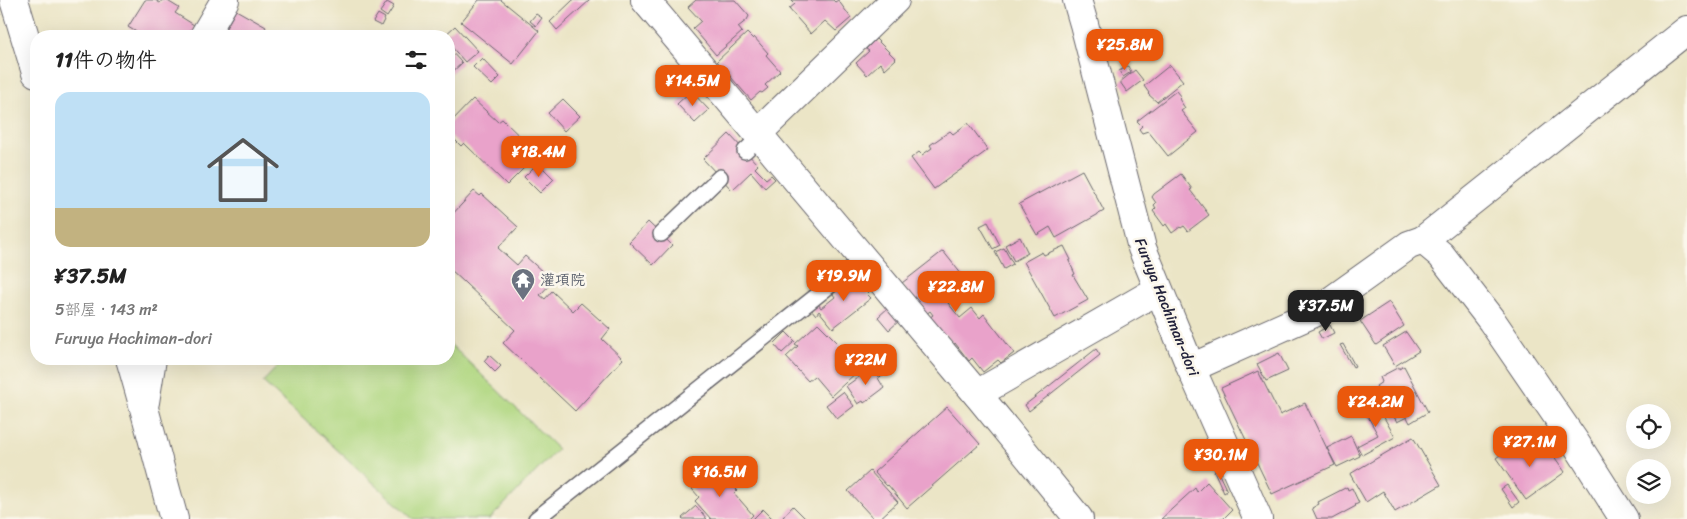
<!DOCTYPE html>
<html lang="ja">
<meta charset="utf-8">
<style>
:root{--surface:#fff;--page:#f2f2f2;--text:#222;--muted:#767676;--line:#e0e0e0;--accent:#ea580c}
body{margin:0;font-family:Sriracha,"Klee One",sans-serif;background:var(--page);color:var(--text);height:100vh;display:flex;flex-direction:column;font-size:19px;white-space:nowrap}
*{box-sizing:border-box;margin:0}
p{font-size:16px;color:var(--muted)}
.icon{flex:none;width:28px;height:28px;fill:none;stroke:currentColor;stroke-width:2;stroke-linecap:round;stroke-linejoin:round}
.map{position:relative;flex:1;overflow:hidden}
.sheet{position:absolute;left:30px;top:30px;width:425px;height:335px;display:flex;flex-direction:column;background:var(--surface);border-radius:20px;box-shadow:0 5px 20px #0002}
.sheet>*{flex:none}
.buttons{position:absolute;left:1626px;top:404px;display:grid;gap:10px}
.buttons a{display:grid;place-items:center;width:45px;height:45px;border-radius:50%;background:var(--surface);box-shadow:0 5px 20px #0002;font-size:25px}
.price{position:absolute;translate:-50% -42px;padding:0 11px;border-radius:10px;background:var(--accent);color:#fff;font-size:16px;line-height:32px;filter:drop-shadow(0 1px 2px #0008)}
.price::after{content:'';position:absolute;left:50%;top:30px;width:15px;height:11px;margin-left:-8px;background:inherit;clip-path:polygon(0 0,100% 0,50% 100%)}
.price.selected{background:#222;color:#fff}
ul{padding:0;list-style:none}
li{display:grid;align-content:center;gap:10px;height:265px;padding:0 25px}
li+li{border-top:1px solid var(--line)}
li span{display:grid;place-items:center;height:155px;border-radius:15px;color:#555}
li>.icon{margin-inline-start:auto}
span .icon{width:90px;height:90px;fill:#fffc;stroke-width:1}
li b{font-size:21px}
h2{display:flex;justify-content:space-between;align-items:center;height:60px;padding:0 25px;font-size:21px}
.map>svg:first-child{display:block}
</style>
<div class="map">
<svg width="1687" height="519" viewBox="0 0 1687 519">
<rect width="100%" height="100%" fill="#fbf7ec"/>
<filter id="ink" filterUnits="userSpaceOnUse"><feTurbulence type="fractalNoise" baseFrequency=".02" numOctaves="2"/><feDisplacementMap in="SourceGraphic" scale="10" xChannelSelector="R" yChannelSelector="G"/><feConvolveMatrix kernelMatrix="1 2 1 2 8 2 1 2 1" color-interpolation-filters="sRGB"/></filter>
<filter id="wash" filterUnits="userSpaceOnUse"><feTurbulence type="fractalNoise" baseFrequency=".0096" numOctaves="4" result="noise"/><feDisplacementMap in="SourceGraphic" scale="20" xChannelSelector="R" yChannelSelector="G"/><feGaussianBlur stdDeviation="1.12" result="paint"/><feColorMatrix in="noise" values="0 0 0 0 0 0 0 0 0 0 0 0 0 0 0 0 0 1.4 0 .05"/><feComposite in="paint" operator="in"/></filter>
<g filter="url(#wash)">
<rect width="100%" height="100%" fill="#ebe5c6"/>
<path fill="#b0d781" stroke="#697c5e" d="M449,343L558,449L490,519H413L263,382L284,359H449Z"/>
<g id="blocks">
<g fill="#e9a2ca">
<path d="M145,0H155L160,3L162,0H166L179,8L175,13L194,25L193,27L198,31L195,36H143L128,27Z"/>
<path d="M479,0H501L539,31L513,64L461,22Z"/>
<path d="M573,0H590L557,30L550,22Z"/>
<path d="M696,0H735L749,16L747,20L738,27L742,32L716,55L693,28L701,21L688,7Z"/>
<path d="M791,0H833L835,2L838,0L851,18L836,31L825,21L811,34L789,9L795,4Z"/>
<path d="M387,2L394,6L387,17L380,12Z"/>
<path d="M236,10L266,27L261,36L222,35Z"/>
<path d="M378,14L385,18L381,26L373,22Z"/>
<path d="M536,14L542,18L536,26L530,21Z"/>
<path d="M455,26L478,51L465,62L449,44V36H444Z"/>
<path d="M747,33L753,39L754,37L768,53L766,55L780,71L765,85L768,88L762,93L760,92L751,100L717,61Z"/>
<path d="M876,39L896,59L885,69L880,63L867,75L856,63L869,51L866,49Z"/>
<path d="M449,49L462,63L449,75Z"/>
<path d="M482,58L500,77L492,85L473,67Z"/>
<path d="M1170,65L1183,81L1157,102L1148,94L1149,93L1144,86Z"/>
<path d="M1128,66L1131,72L1123,77L1119,71Z"/>
<path d="M1135,70L1143,80L1127,92L1120,82Z"/>
<path d="M691,91L709,110L695,123L677,104Z"/>
<path d="M1176,91L1181,97L1179,99L1185,108L1181,111L1198,132L1168,156L1148,131L1142,133L1139,129L1142,126L1137,121Z"/>
<path d="M473,99L498,122L502,119L538,154L507,185L464,143L461,146L449,134V124Z"/>
<path d="M563,99L580,116L564,131L548,113Z"/>
<path d="M968,123L988,150L934,189L911,158L919,152L922,155L932,148L930,145L950,131L953,134Z"/>
<path d="M729,134L758,165L755,168L766,179L771,175L775,179L765,188L751,172L732,190L703,159Z"/>
<path d="M538,163L554,179L540,193L524,177Z"/>
<path d="M1082,170L1104,211L1056,238L1050,227L1037,235L1019,204Z"/>
<path d="M1181,174L1192,189L1190,190L1209,215L1188,231L1184,226L1181,228L1180,227L1172,233L1166,224L1164,226L1153,211L1156,208L1154,205L1156,203L1152,197L1154,194Z"/>
<path d="M474,191L480,196L482,194L518,227L498,248L517,265L525,256L553,281L540,295L545,299L552,291L573,311L581,303L610,329L602,339L623,359L575,411L503,343L515,330L449,268V218Z"/>
<path d="M648,222L672,245L653,265L629,242Z"/>
<path d="M988,222L1000,245L993,249L980,226Z"/>
<path d="M1020,237L1028,253L1014,261L1005,245Z"/>
<path d="M1064,246L1071,260L1069,261L1075,274L1073,275L1088,300L1055,318L1024,262L1042,252L1044,255Z"/>
<path d="M1004,248L1013,264L1004,269L995,252Z"/>
<path d="M943,251L970,285L948,303L960,318L972,308L980,318L984,314L1014,353L1001,363L998,360L983,372L972,358L969,361L955,343L954,345L945,334L942,336L928,319L933,315L930,311L925,315L904,288L905,287L902,283Z"/>
<path d="M854,277L856,280L858,278L869,292L867,294L871,298L833,328L819,311L816,315L811,309L818,304L821,308L835,297L833,294Z"/>
<path d="M1389,302L1404,326L1376,345L1360,321Z"/>
<path d="M889,307L900,320L889,330L878,317Z"/>
<path d="M818,323L841,346L838,348L859,370L831,396L814,376L808,381L786,357L798,346L795,344Z"/>
<path d="M1330,325L1334,333L1322,339L1318,332Z"/>
<path d="M786,332L795,341L782,353L774,344Z"/>
<path d="M1406,332L1419,351L1395,366L1383,346Z"/>
<path d="M1343,344L1355,366L1353,367L1340,345Z"/>
<path d="M1096,349L1100,355L1029,411L1025,405Z"/>
<path d="M1279,353L1288,371L1266,381L1257,364Z"/>
<path d="M489,355L501,366L495,372L484,361Z"/>
<path d="M1404,366L1428,412L1410,423L1407,417L1397,422L1376,386L1382,382L1380,377L1399,367V369Z"/>
<path d="M876,367L883,375L878,378L884,388L864,403L863,401L858,404L846,386L870,369L872,370Z"/>
<path d="M1258,371L1280,415L1305,403L1335,465L1272,494L1221,388Z"/>
<path d="M843,392L854,406L837,419L826,405Z"/>
<path d="M1373,398L1395,437L1362,455L1357,446L1378,435L1361,404Z"/>
<path d="M947,407L980,444L907,508L888,485L887,486L874,472Z"/>
<path d="M1351,436L1360,456L1337,467L1327,448Z"/>
<path d="M1413,437L1441,485L1395,512L1383,491L1366,502L1350,474Z"/>
<path d="M1521,439L1532,454L1546,445L1565,472L1526,500L1496,458Z"/>
<path d="M716,469L724,478L725,477L737,490L734,493L753,515L749,519H711L695,501L699,497L692,489L709,473L710,474Z"/>
<path d="M1217,470L1227,491L1224,493L1214,471Z"/>
<path d="M870,471L898,502L879,519H874L848,491Z"/>
<path d="M1207,482L1232,510L1223,519H1161L1195,488L1197,492Z"/>
<path d="M1507,485L1519,502L1513,507L1501,489Z"/>
<path d="M1347,487L1348,490L1352,488L1359,503L1355,505L1356,506L1332,519H1317L1312,508L1319,504L1318,502Z"/>
<path d="M696,506L707,519H683L682,518Z"/>
<path d="M793,506L806,519H785L783,517Z"/>
<path d="M763,509L773,519H753Z"/>
</g>
</g>
</g>
<g filter="url(#ink)">
<use href="#blocks" fill-opacity="0" stroke="#68666c" stroke-width="1"/>
<g fill="none" stroke-linecap="round" stroke-linejoin="round">
<g stroke="#68666c" stroke-width="18">
<g id="service">
<path d="M745,151L761,136"/>
<path d="M661,234L720,177"/>
<path d="M536,519L863,259"/>
</g>
</g>
<g stroke="#68666c" stroke-width="30">
<g id="minor">
<path d="M14,0L36,73"/>
<path d="M645,0L977,394L1079,519"/>
<path d="M204,36L225,0"/>
<path d="M758,133L895,0"/>
<path d="M1423,240L1687,30"/>
<path d="M130,359C146,412 159,466 174,519"/>
<path d="M977,394L1158,290"/>
<path d="M145,402L152,359"/>
</g>
</g>
<g stroke="#68666c" stroke-width="30">
<g id="tertiary">
<path d="M1077,0L1084,24L1142,248L1191,368L1258,519"/>
<path d="M1191,368L1314,313L1409,245L1423,240L1441,255L1492,321L1575,442L1624,519"/>
</g>
</g>
<use href="#service" stroke="#fff" stroke-width="15"/>
<use href="#minor" stroke="#fff" stroke-width="28"/>
<use href="#tertiary" stroke="#fff" stroke-width="28"/>
</g>
</g>
<defs>
<g id="temple-pin" transform="scale(1.25)"><path d="M0 17L-7.5 6A9.5 9.5 0 1 1 7.5 6Z" fill="#6b7280" stroke="#fbf7ec"/><path d="M0-6L5-2H3V0L6.5 2.5H4V6H1.5V3h-3V6H-4V2.5H-6.5L-3 0V-2H-5Z" fill="#fff"/></g>
</defs>
<g fill-rule="evenodd">
<use href="#temple-pin" x="523" y="280"/>
</g>
<g text-anchor="middle" stroke-width="5" stroke-linejoin="round" paint-order="stroke">
<g font-size="15" font-weight="bold" fill="#5b616d" stroke="#fbf7ec" text-anchor="start">
<text x="540" y="285">灌項院</text>
</g>
<g font-size="15" fill="#22223b" stroke="#fbf7ec">
<text transform="translate(1167 307) rotate(68)" y="5">Furuya Hachiman-dori</text>
</g>
</g>
</svg>
<div class="buttons">
<a><svg class="icon" aria-label="locate" viewBox="0 0 24 24"><circle cx="12" cy="12" r="6"/><path d="M12 2v4M12 18v4M2 12h4M18 12h4"/></svg></a>
<a><svg class="icon" aria-label="layers" viewBox="0 0 24 24"><path d="M12 4l9 5-9 5-9-5zM3 14l9 5 9-5"/></svg></a>
</div>
<b class="price" style="left:1125px;top:71px">¥25.8M</b>
<b class="price" style="left:693px;top:107px">¥14.5M</b>
<b class="price" style="left:539px;top:178px">¥18.4M</b>
<b class="price" style="left:844px;top:302px">¥19.9M</b>
<b class="price" style="left:956px;top:313px">¥22.8M</b>
<b class="price selected" style="left:1326px;top:332px">¥37.5M</b>
<b class="price" style="left:866px;top:386px">¥22M</b>
<b class="price" style="left:1376px;top:428px">¥24.2M</b>
<b class="price" style="left:1530px;top:468px">¥27.1M</b>
<b class="price" style="left:1221px;top:481px">¥30.1M</b>
<b class="price" style="left:720px;top:498px">¥16.5M</b>
<section class="sheet">
<h2>11件の物件<svg class="icon" aria-label="filters" viewBox="0 0 24 24"><path d="M4 7h16M4 17h16"/><circle cx="9" cy="7" r="2"/><circle cx="15" cy="17" r="2"/></svg></h2>
<ul>
<li><span style="background:linear-gradient(#bfe0f5 75%,#c2b280 0)"><svg class="icon" aria-label="home" viewBox="0 0 24 24"><path d="M3 11l9-7 9 7M6 9v11h12V9"/></svg></span><div><b>¥37.5M</b><p>5部屋 · 143 m²</p><p>Furuya Hachiman-dori</p></div></li>
</ul>
</section>
</div>
